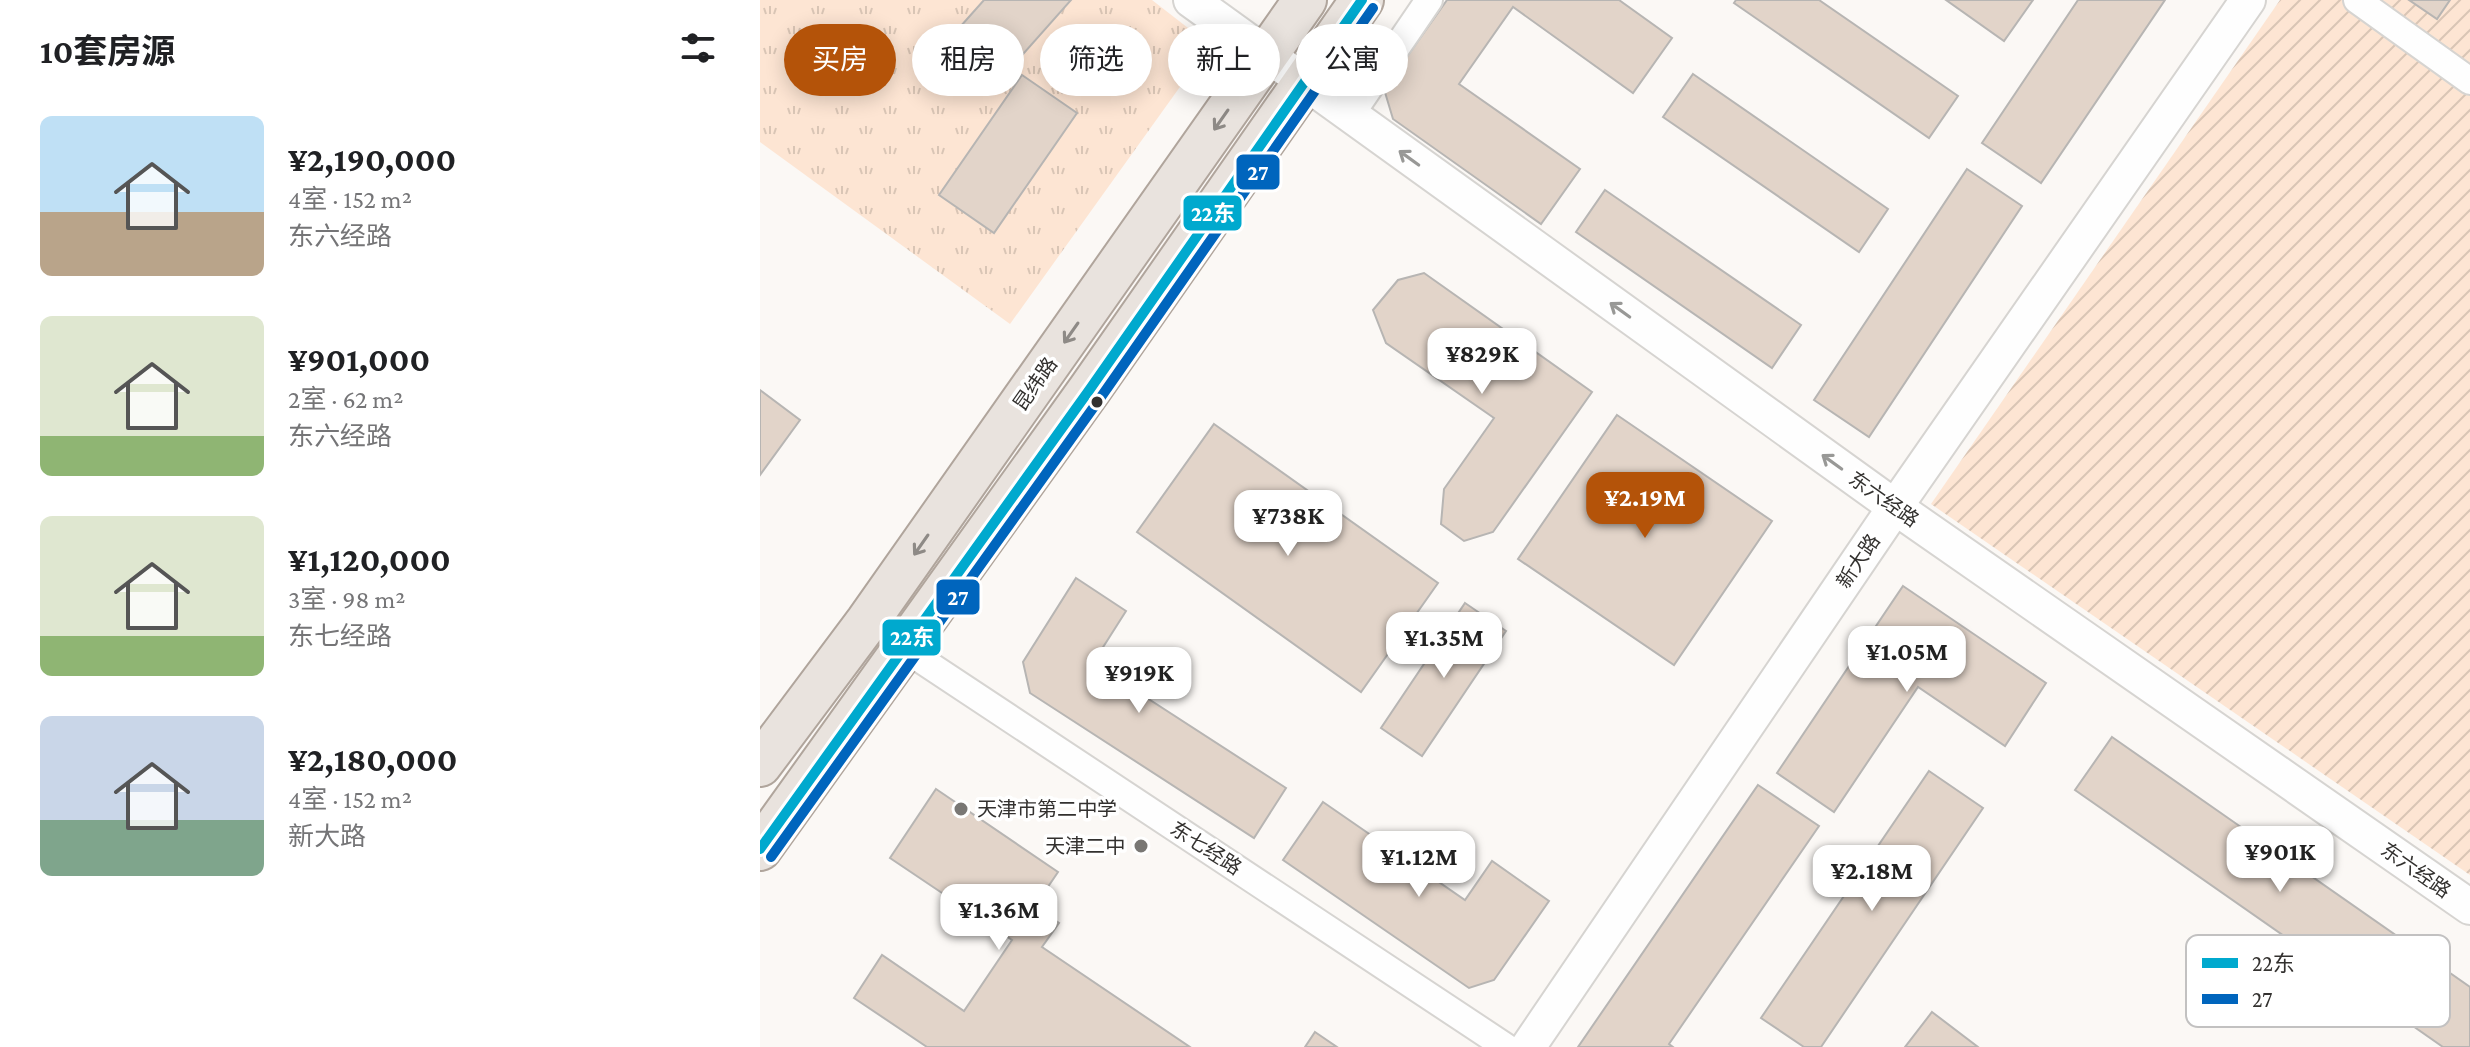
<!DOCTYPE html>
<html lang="zh">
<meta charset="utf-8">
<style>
:root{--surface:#fff;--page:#f6f6f6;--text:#202124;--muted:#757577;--accent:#b45309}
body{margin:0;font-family:"Crimson Pro","Noto Sans SC",serif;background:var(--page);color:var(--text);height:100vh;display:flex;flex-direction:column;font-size:30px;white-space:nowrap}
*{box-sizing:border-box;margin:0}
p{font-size:26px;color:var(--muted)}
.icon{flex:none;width:44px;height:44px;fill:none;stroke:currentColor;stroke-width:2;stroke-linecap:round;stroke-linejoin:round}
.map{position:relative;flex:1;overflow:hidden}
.details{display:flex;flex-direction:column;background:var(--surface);width:760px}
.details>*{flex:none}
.guide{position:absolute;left:24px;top:24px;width:760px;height:72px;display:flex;gap:16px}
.price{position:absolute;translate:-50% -68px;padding:0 18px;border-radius:16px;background:#fff;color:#222;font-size:26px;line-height:52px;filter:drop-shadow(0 2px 4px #0008)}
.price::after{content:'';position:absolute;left:50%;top:48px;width:24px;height:18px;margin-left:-12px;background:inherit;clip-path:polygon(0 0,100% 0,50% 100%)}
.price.current{background:var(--accent);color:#fff}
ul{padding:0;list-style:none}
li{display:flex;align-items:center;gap:24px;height:200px;padding:0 40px}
li span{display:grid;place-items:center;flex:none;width:224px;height:160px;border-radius:12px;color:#555}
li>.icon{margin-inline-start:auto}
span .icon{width:96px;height:96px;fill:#fffc;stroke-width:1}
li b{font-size:34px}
h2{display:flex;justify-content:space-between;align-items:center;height:96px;padding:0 40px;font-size:34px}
.chip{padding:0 28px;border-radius:36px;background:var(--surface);box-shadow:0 4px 20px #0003;font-size:28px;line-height:72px}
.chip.current{background:var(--accent);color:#fff}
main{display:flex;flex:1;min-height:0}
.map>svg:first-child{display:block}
</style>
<main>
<section class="details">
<h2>10套房源<svg class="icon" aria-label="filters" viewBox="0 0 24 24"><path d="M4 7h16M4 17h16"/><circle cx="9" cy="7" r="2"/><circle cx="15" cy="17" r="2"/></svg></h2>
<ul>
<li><span style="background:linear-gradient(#bfe0f5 60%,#b9a48a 0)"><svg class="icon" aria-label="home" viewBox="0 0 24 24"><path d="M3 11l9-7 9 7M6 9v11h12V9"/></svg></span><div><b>¥2,190,000</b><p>4室 · 152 m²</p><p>东六经路</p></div></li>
<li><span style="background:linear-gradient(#dfe7d0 75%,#8fb573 0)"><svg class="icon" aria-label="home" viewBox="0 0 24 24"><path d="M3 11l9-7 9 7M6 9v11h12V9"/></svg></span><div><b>¥901,000</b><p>2室 · 62 m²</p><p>东六经路</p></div></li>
<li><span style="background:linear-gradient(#dfe7d0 75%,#8fb573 0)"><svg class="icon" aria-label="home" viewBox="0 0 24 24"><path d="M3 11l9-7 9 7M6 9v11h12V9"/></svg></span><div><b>¥1,120,000</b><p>3室 · 98 m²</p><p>东七经路</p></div></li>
<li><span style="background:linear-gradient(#c9d6e8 65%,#7fa58c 0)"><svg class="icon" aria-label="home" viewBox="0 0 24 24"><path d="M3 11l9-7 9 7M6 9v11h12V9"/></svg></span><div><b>¥2,180,000</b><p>4室 · 152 m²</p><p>新大路</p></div></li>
</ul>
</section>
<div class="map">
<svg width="1710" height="1047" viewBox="0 0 1710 1047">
<defs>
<pattern id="grass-tufts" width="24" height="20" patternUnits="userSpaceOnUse" patternTransform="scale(2)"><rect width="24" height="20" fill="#fde5d3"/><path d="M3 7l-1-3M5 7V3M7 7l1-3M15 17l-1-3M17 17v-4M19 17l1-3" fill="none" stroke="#d9c5b5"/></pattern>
<pattern id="garden-furrows" width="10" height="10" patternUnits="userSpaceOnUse" patternTransform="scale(2)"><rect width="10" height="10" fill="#fde5d3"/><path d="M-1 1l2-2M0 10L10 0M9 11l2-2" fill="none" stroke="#d9c5b5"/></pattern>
</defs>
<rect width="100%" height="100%" fill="#fbf8f5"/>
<path fill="url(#grass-tufts)" d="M0,0H392L450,45L250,324L0,142Z"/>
<path fill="url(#garden-furrows)" d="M1520,0H1710V875L1171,504Z"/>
<g fill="#e2d4c9" stroke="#b7b5b3" stroke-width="2">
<path d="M224,0H311L248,71L200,27Z"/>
<path d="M687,0H859L912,38L873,93L753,7L699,84L820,169L781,224L633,119L624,89Z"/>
<path d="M976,0H1059L1198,96L1169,138L974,3Z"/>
<path d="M1186,0H1273L1244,41Z"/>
<path d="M1318,0H1405L1281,183L1222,143Z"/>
<path d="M1649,0H1690L1677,19Z"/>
<path d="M933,74L1128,209L1099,252L903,117Z"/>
<path d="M262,75L317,113L234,233L179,195Z"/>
<path d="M1207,169L1262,206L1109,437L1054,400Z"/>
<path d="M845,190L1041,325L1012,368L816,232Z"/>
<path d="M664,273L832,392L733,532L704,541L681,524L684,489L734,418L626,343L613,310L638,280Z"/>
<path d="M0,390L40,420L0,475Z"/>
<path d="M857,415L1012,521L914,665L758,559Z"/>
<path d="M454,424L678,583L601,692L377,532Z"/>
<path d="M316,578L366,611L333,663L526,788L494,838L270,693L263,662Z"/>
<path d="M1143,586L1286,683L1245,746L1158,687L1074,812L1017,773Z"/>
<path d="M705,603L746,631L662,756L621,728Z"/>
<path d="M1352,737L1710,987V1047H1683L1315,790Z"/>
<path d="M1169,771L1223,808L1061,1047H1044L1001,1018Z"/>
<path d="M998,785L1059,826L909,1044L913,1047H818Z"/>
<path d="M176,789L298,872L275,906L299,923L282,947L430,1047H167L94,998L122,955L204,1011L252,940L130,858Z"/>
<path d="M563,802L705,900L732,861L789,901L734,980L709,988L523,860Z"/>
<path d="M1172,1012L1218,1047H1145Z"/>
<path d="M555,1032L577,1047H545Z"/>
</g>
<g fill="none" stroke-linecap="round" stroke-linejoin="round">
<g stroke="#d6d4d1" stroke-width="30">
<g id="minor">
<path d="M1597,0L1710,81"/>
<path d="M590,116L669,0"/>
<path d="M145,649L746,1047"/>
</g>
</g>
<g stroke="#d6d4d1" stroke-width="38">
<g id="tertiary">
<path d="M431,0L1135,507L1710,907"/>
<path d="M768,1047L1135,507L1488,0"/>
</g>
</g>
<g stroke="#b0a59c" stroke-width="46">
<g id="primary">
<path d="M0,765L107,622L545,0"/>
<path d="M0,849L330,389L602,0"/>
</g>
</g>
<use href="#minor" stroke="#fefefe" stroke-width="26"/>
<use href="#tertiary" stroke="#fefefe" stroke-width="34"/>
<use href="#primary" stroke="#e9e3de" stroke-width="42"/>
<g stroke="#fff" stroke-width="16">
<path id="bus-1" d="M0,849L330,389L602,0"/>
</g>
<g stroke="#fff" stroke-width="16">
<path id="bus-2" d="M11,857L341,397L613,8"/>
</g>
<use href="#bus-1" stroke="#00a9ce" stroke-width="10"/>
<use href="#bus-2" stroke="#0065bd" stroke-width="10"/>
</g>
<defs><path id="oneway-shaft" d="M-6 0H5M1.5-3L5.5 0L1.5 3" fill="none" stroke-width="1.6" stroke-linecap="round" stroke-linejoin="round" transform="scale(2)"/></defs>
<g stroke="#8e8a86">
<use href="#oneway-shaft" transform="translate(461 120) rotate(125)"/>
<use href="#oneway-shaft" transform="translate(311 333) rotate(125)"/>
<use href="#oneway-shaft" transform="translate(161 545) rotate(125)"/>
</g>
<g stroke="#989896">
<use href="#oneway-shaft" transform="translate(649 158) rotate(-144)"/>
<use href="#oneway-shaft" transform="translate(860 310) rotate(-144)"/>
<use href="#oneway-shaft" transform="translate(1072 462) rotate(-144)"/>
</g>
<circle fill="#33312f" stroke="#fff" stroke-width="3" cx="337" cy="402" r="7"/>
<g fill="#797774" stroke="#fff" stroke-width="3">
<circle cx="201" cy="809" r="8"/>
<circle cx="381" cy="846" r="8"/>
</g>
<g text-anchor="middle" stroke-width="7" stroke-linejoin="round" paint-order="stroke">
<g font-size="20" fill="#33312f" stroke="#fff">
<text transform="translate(275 384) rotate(-55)" y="7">昆纬路</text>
<text transform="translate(1124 499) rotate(35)" y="7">东六经路</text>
<text transform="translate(1098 561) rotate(-56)" y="7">新大路</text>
<text transform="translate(446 848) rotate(33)" y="7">东七经路</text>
<text transform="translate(1656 870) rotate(35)" y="7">东六经路</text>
</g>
<g font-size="20" fill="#33312f" stroke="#fff" text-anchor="start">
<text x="217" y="816">天津市第二中学</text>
<text x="365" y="853" text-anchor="end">天津二中</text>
</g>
</g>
<rect x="1426" y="935" width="264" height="92" rx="12" fill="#fff" stroke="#c2c1c1" stroke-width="2"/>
<rect x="1442" y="958" width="36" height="10" fill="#00a9ce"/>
<rect x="1442" y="994" width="36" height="10" fill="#0065bd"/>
<g font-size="22" fill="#33312f">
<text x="1492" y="971">22东</text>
<text x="1492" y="1007">27</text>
</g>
<g stroke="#fff" stroke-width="3">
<rect x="475" y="153" width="46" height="38" rx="8" fill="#0065bd"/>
<rect x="422" y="194" width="61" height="38" rx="8" fill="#00a9ce"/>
<rect x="175" y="578" width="46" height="38" rx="8" fill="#0065bd"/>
<rect x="121" y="618" width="61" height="39" rx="8" fill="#00a9ce"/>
</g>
<g font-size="22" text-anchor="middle" font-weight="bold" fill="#fff">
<text x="498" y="180">27</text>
<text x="453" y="221">22东</text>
<text x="198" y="605">27</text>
<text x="152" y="645">22东</text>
</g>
</svg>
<b class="price" style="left:722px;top:396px">¥829K</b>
<b class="price current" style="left:885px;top:540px">¥2.19M</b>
<b class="price" style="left:528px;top:558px">¥738K</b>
<b class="price" style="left:684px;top:680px">¥1.35M</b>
<b class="price" style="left:1147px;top:694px">¥1.05M</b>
<b class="price" style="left:379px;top:715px">¥919K</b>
<b class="price" style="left:1520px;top:894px">¥901K</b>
<b class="price" style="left:659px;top:899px">¥1.12M</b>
<b class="price" style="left:1112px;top:913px">¥2.18M</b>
<b class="price" style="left:239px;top:952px">¥1.36M</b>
<div class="guide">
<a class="chip current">买房</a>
<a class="chip">租房</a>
<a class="chip">筛选</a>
<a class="chip">新上</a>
<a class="chip">公寓</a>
</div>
</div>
</main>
